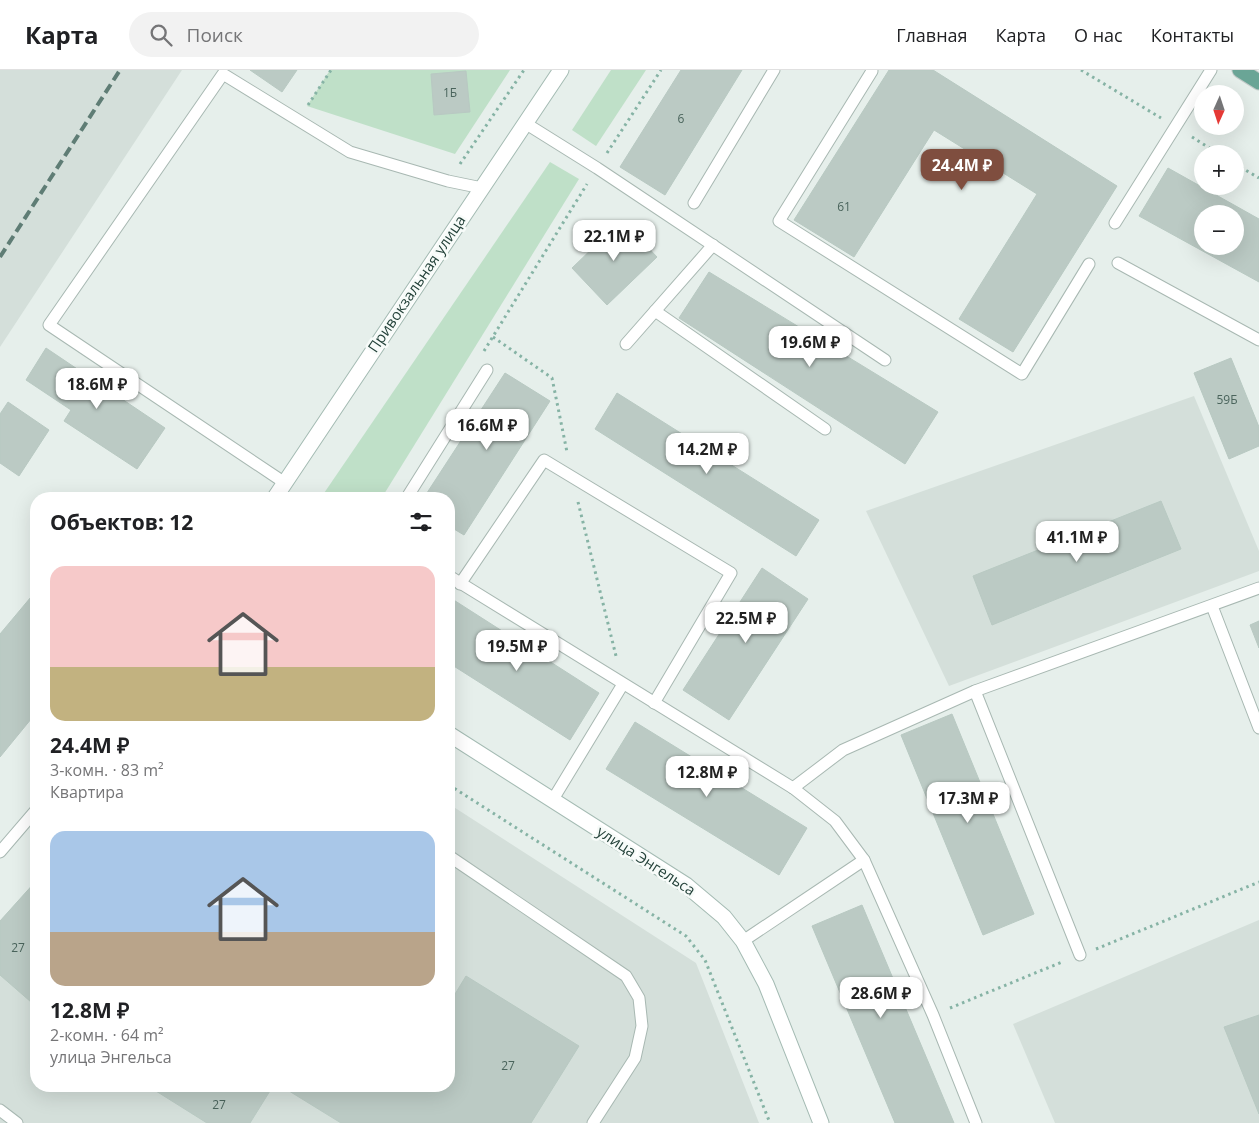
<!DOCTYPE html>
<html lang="ru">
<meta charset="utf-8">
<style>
:root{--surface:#fff;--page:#f2f2f2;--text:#202124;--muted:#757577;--line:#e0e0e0;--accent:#7f4e3f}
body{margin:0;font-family:"Open Sans",sans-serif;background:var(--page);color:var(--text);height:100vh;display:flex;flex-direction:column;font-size:19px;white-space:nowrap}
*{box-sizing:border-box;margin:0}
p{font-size:16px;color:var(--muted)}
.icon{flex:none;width:28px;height:28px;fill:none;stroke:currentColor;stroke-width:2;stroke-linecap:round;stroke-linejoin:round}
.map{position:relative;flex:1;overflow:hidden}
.details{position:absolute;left:30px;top:422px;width:425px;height:600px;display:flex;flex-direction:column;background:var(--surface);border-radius:20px;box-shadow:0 5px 20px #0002}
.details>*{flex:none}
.needle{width:32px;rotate:183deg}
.buttons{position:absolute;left:1194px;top:15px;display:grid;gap:10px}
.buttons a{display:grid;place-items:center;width:50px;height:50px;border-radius:50%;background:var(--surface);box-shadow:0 5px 20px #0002;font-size:25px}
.price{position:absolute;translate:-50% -42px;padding:0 11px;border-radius:10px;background:#fff;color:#222;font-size:16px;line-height:32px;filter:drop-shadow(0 1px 2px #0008)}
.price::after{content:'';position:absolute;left:50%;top:30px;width:15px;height:11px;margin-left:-8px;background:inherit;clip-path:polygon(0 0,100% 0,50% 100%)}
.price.on{background:var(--accent);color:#fff}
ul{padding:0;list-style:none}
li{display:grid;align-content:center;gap:10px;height:265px;padding:0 20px}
li span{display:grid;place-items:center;height:155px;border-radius:15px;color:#555}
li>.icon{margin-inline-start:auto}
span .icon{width:90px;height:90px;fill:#fffc;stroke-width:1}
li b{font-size:21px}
h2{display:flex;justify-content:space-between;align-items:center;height:60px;padding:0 20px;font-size:21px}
header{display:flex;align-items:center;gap:30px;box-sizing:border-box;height:70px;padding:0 25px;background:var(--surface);border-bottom:1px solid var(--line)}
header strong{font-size:24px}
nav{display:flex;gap:28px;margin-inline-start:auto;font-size:18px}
.search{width:350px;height:45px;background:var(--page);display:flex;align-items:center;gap:12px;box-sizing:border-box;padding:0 18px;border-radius:28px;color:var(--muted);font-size:19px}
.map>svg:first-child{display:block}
</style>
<header>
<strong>Карта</strong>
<div class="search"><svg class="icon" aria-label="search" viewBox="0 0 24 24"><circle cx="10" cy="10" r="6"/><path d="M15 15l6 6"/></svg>Поиск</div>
<nav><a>Главная</a><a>Карта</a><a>О нас</a><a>Контакты</a></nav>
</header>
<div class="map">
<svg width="1259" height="1053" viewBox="0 0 1259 1053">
<rect width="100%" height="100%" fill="#e6efeb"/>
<g fill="#d4dfda">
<path d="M0,0H182L0,277Z"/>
<path d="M1194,326L1259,481V501L949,616L866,441Z"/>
<path d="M449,734L696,893L759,1053H0V851L36,811V1016H449Z"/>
<path d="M1259,850V1053H1055L1013,954Z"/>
</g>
<g fill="#bfe0c8">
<path d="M330,0H510L455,84L307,36Z"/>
<path d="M611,0H646L596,76L572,60Z"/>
<path d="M550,92L579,109L381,429H320Z"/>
</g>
<g fill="#bbcac4" stroke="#b8c9c2" fill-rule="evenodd">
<path d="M250,0H297L282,22Z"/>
<path d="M681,0H742L665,125L620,97Z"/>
<path d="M889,0H933L1117,116L1013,282L959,249L1037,124L934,60L854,187L794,150Z"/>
<path d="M466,1L470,42L434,45L431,4Z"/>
<path d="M1168,98L1259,149V212L1139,146ZM1202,144H1235V176H1202Z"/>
<path d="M622,150L657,187L607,235L572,198Z"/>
<path d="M709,202L938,342L905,394L679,248Z"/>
<path d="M46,278L165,358L137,399L64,351L71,340L26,310Z"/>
<path d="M1231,288L1259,357V376L1229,389L1194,303Z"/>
<path d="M505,303L550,331L464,465L449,456V429H423Z"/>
<path d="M617,323L819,450L796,486L595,359Z"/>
<path d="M8,332L49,360L19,406L0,393V344Z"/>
<path d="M1161,431L1181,479L992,555L973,506Z"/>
<path d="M762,498L808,529L729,650L683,620Z"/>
<path d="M36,521V643L0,687V564Z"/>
<path d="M449,527L599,623L570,670L449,593Z"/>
<path d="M1259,551V578L1250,555Z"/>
<path d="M952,644L1034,844L983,865L901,665Z"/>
<path d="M635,652L807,758L779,805L606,699Z"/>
<path d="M36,811V926L31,932L0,905V851Z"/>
<path d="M862,835L954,1053H895L812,856Z"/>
<path d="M466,906L579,976L531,1053H341L281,1016H449V934Z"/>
<path d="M1259,945V1044L1224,957Z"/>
<path d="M148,1016H273L250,1053H207Z"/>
</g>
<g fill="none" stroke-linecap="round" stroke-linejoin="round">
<g stroke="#a8b8b2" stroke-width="13">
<g id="lane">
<path d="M872,1L779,151L1022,304L1089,194"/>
<path d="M525,53L597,98L885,290"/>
<path d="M694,133L774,0"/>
<path d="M1115,153L1211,0"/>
<path d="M1118,193L1259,270"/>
<path d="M655,241L825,359"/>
<path d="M626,274L713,175"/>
<path d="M285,413L49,255L223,4L350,82L448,111L482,118"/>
<path d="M406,429L487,300"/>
<path d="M449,506L793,718L835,751L864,790L933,945L976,1053"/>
<path d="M460,514L544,390L731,503L654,633"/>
<path d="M1212,536L1259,658"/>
<path d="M975,621L1080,885"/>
<path d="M793,718L843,680L975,621L1259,518"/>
<path d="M552,731L623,614"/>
<path d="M0,782L36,740"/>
<path d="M449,786L626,906L639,928L642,956L635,988L593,1053"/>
<path d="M743,871L864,790"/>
<path d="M0,1040L17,1053"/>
</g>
</g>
<g stroke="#a4bbb3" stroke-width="17">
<g id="secondary">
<path d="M274,429L561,0"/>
<path d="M449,664L686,815L724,847L743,871L766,914L821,1053"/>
</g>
</g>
<g stroke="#c2cac8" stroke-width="17">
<path id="primary" d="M1240,0L1259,12"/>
</g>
<g stroke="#86b3a5" stroke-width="3" stroke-dasharray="2.5 4" stroke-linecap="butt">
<path d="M1081,0L1161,48"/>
<path d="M308,35L331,0"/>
<path d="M1192,67L1219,84"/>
<path d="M607,83L661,0"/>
<path d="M460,94L524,0"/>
<path d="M1235,94L1259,108"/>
<path d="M493,267L552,308L567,382"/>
<path d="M484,281L587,114"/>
<path d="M578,432L616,586"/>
<path d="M449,715L686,866L705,890L770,1053"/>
<path d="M1096,879L1259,812"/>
<path d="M950,938L1062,892"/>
</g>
<use href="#lane" stroke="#fff" stroke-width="11"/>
<use href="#secondary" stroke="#fff" stroke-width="15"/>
<use href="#primary" stroke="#6aa596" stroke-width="15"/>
<path stroke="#5f7d75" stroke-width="4" stroke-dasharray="10 5" stroke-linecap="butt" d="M0,187L120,0"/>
</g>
<g text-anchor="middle" stroke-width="5" stroke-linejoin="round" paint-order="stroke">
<g font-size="12" fill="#4a645c">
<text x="450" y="27">1Б</text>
<text x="681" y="53">6</text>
<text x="844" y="141">61</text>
<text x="1227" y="334">59Б</text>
<text x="18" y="882">27</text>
<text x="508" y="1000">27</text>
<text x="219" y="1039">27</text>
</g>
<g font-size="15" fill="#24423a" stroke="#f7fbf9">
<text transform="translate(417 214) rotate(-56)" y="5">Привокзальная улица</text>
<text transform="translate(646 791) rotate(33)" y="5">улица Энгельса</text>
</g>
</g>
</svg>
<div class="buttons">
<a><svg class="needle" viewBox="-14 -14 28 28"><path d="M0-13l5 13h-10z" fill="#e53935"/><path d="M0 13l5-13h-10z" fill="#757577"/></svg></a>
<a>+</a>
<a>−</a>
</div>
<b class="price on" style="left:962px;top:121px">24.4M ₽</b>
<b class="price" style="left:614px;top:192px">22.1M ₽</b>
<b class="price" style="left:810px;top:298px">19.6M ₽</b>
<b class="price" style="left:97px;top:340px">18.6M ₽</b>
<b class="price" style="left:487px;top:381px">16.6M ₽</b>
<b class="price" style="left:707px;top:405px">14.2M ₽</b>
<b class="price" style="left:1077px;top:493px">41.1M ₽</b>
<b class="price" style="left:746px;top:574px">22.5M ₽</b>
<b class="price" style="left:517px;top:602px">19.5M ₽</b>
<b class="price" style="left:707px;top:728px">12.8M ₽</b>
<b class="price" style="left:968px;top:754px">17.3M ₽</b>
<b class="price" style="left:881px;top:949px">28.6M ₽</b>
<section class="details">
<h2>Объектов: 12<svg class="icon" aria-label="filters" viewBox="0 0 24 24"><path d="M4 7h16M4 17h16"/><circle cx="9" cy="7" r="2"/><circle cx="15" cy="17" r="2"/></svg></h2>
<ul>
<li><span style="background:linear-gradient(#f6c9c9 65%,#c2b280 0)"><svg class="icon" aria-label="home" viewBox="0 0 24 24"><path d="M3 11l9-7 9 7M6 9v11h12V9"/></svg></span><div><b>24.4M ₽</b><p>3-комн. · 83 m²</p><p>Квартира</p></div></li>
<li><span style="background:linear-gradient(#a9c7e8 65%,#b9a48a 0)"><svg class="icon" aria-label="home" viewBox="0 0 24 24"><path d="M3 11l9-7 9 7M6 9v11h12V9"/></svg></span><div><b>12.8M ₽</b><p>2-комн. · 64 m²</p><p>улица Энгельса</p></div></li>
</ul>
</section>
</div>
